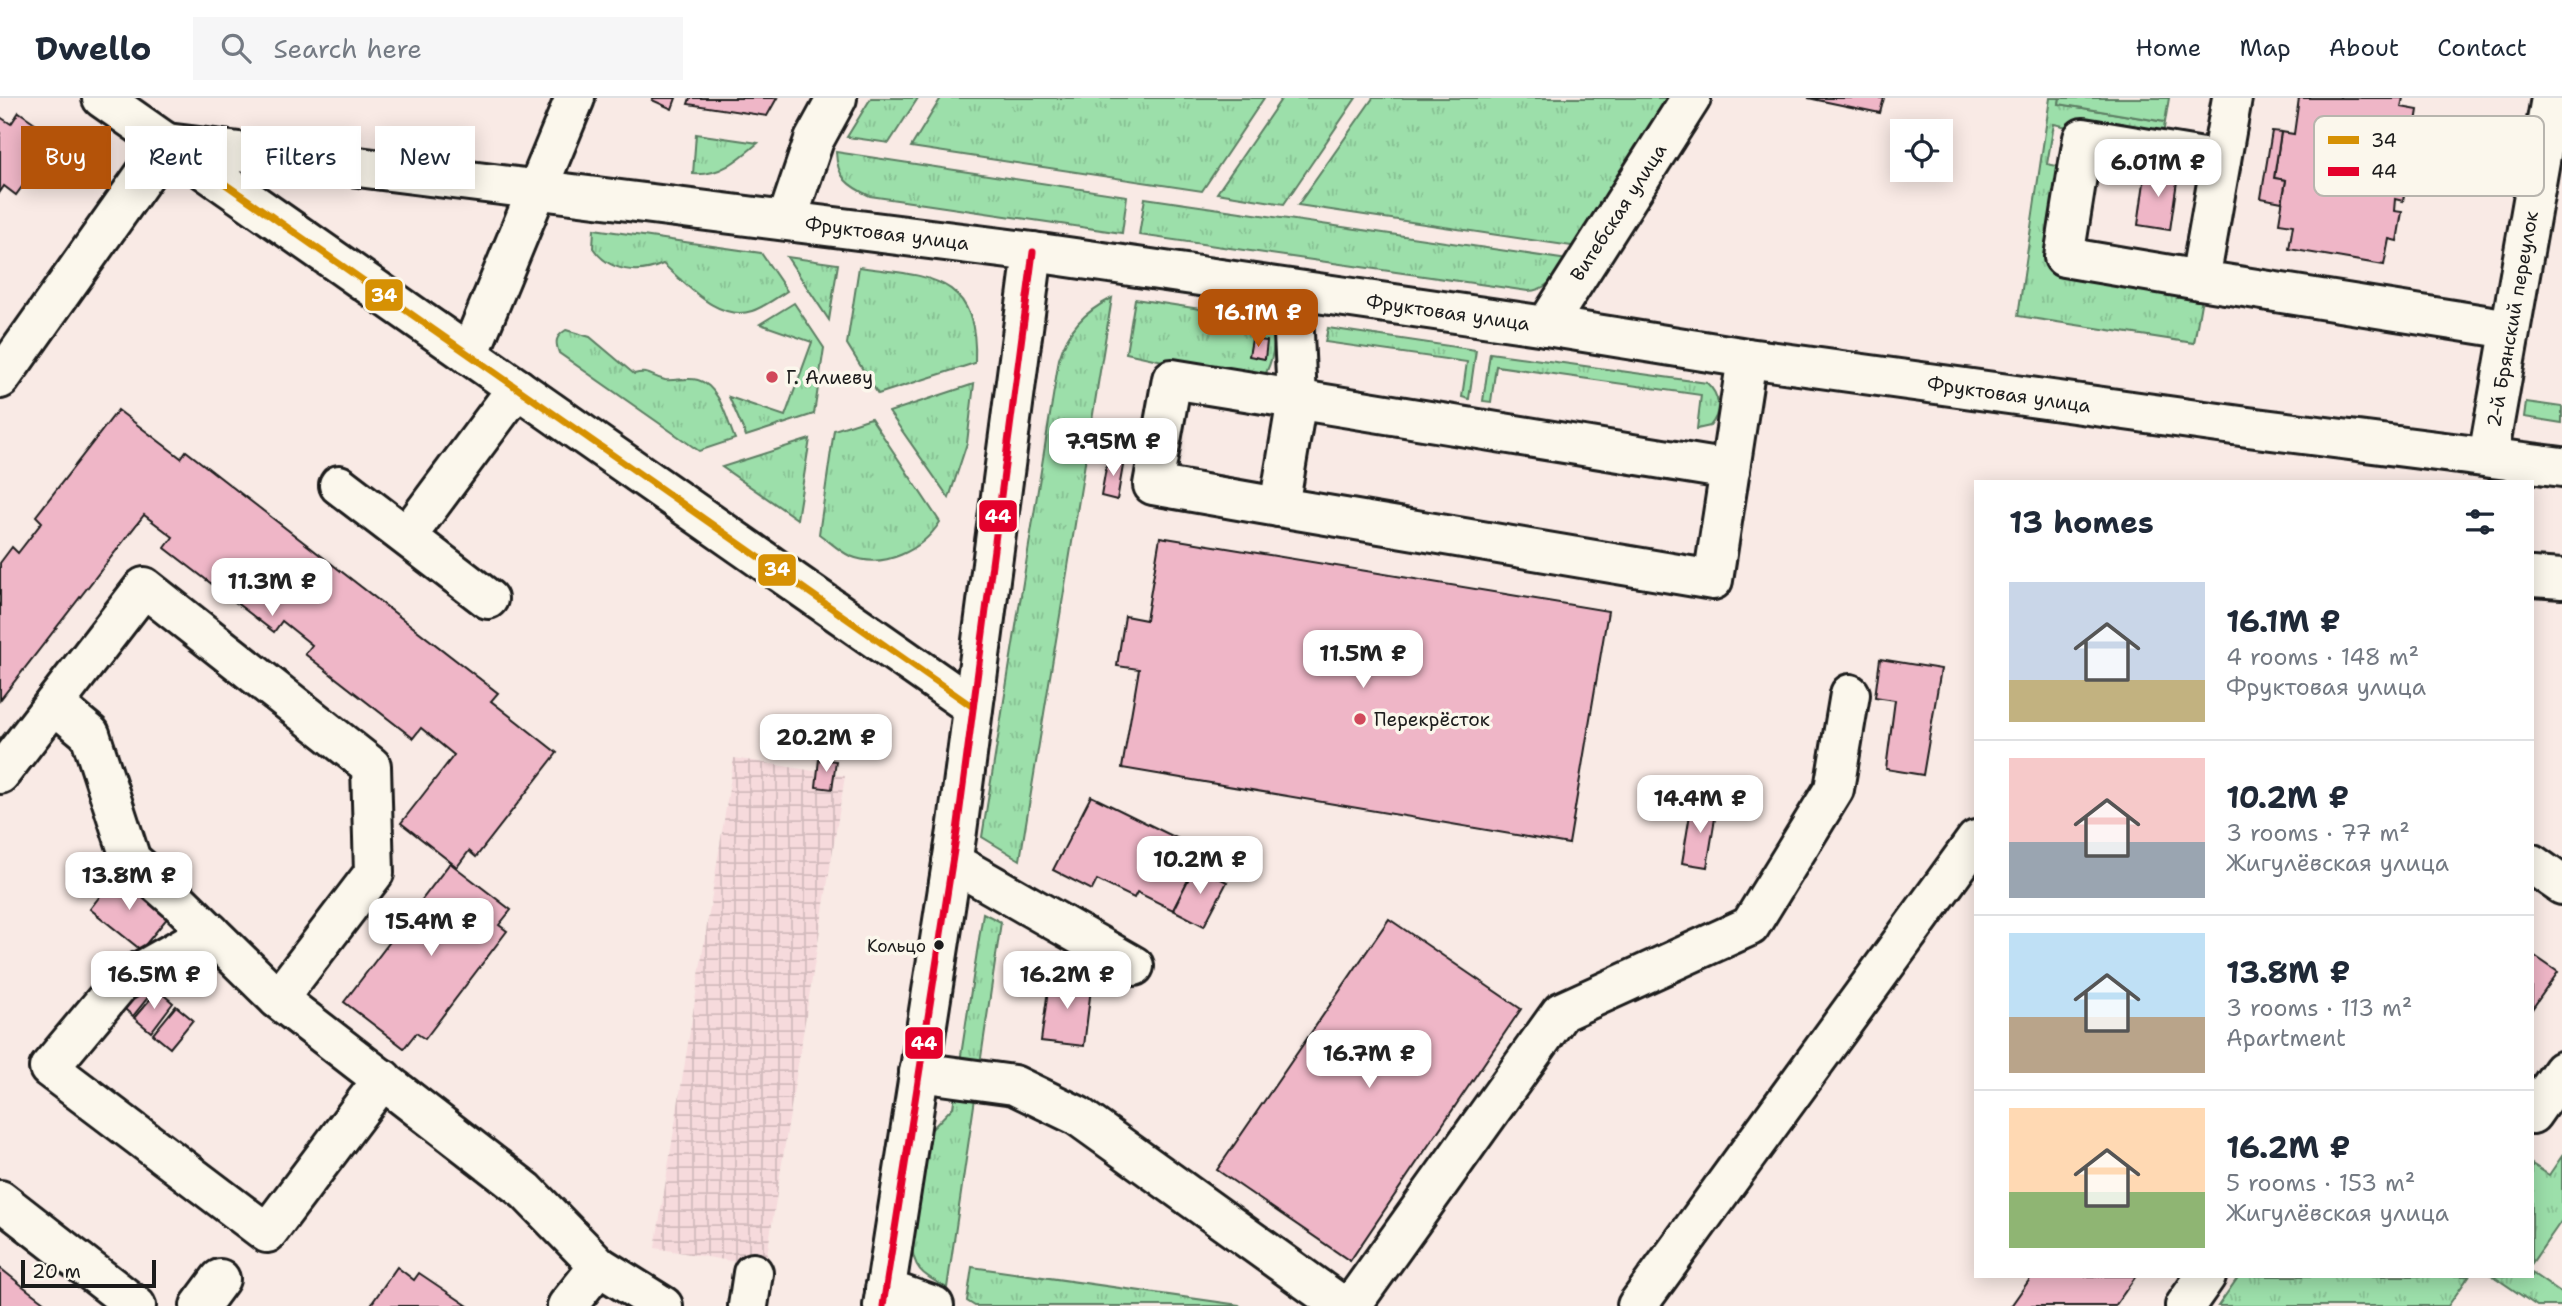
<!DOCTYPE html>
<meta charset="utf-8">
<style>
:root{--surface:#fff;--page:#f6f6f7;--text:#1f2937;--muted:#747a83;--line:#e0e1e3;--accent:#b45309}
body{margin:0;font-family:"Shantell Sans",sans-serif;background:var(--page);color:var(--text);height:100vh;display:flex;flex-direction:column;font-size:26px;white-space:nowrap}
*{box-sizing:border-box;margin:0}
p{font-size:23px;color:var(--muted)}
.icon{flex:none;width:38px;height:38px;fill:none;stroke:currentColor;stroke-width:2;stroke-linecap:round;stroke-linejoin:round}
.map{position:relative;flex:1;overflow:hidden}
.details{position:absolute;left:1974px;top:382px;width:560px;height:798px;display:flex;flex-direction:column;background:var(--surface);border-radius:0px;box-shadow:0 4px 18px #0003}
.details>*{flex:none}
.guide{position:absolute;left:21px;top:28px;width:665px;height:63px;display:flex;gap:14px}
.fabs{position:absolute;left:1890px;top:21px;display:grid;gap:14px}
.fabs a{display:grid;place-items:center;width:63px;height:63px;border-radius:0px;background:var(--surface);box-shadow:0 4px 18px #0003;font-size:35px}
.scale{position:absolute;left:21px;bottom:18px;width:135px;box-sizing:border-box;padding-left:7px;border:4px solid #1c1c1c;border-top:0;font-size:19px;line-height:24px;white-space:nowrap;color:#1c1c1c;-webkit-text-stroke:5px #fbf7ec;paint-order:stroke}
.price{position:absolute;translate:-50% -60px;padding:0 16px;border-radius:14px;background:#fff;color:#222;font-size:23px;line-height:46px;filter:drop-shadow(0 2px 4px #0008)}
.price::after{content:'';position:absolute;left:50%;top:42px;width:21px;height:16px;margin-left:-10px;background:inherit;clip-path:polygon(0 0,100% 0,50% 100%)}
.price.on{background:var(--accent);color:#fff}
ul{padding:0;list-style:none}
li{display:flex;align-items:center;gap:21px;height:175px;padding:0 35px}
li+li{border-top:2px solid var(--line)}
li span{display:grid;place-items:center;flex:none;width:196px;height:140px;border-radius:0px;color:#555}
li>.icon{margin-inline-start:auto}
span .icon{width:84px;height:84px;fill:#fffc;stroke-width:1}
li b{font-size:30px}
h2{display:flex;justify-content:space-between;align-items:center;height:84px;padding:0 35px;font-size:30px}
.tag{padding:0 24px;border-radius:0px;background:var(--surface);box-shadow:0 4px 18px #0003;font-size:24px;line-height:63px}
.tag.on{background:var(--accent);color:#fff}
header{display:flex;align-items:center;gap:42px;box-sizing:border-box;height:98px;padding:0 35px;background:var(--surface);border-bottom:2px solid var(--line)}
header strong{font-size:33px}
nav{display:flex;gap:38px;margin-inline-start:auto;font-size:24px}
.search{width:490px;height:63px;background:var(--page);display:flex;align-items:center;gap:18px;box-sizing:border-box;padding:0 24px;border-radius:0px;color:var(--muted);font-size:26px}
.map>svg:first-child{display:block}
</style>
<header>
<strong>Dwello</strong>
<div class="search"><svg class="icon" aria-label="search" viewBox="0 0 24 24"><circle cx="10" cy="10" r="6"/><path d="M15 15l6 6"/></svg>Search here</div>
<nav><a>Home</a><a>Map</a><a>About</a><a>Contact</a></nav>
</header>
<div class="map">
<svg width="2562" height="1208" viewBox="0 0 2562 1208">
<defs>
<pattern id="industrial-grid" width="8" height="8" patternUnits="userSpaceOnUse" patternTransform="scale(1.75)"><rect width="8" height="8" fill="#f6dadc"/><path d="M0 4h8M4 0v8" fill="none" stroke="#d2babc"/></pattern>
<pattern id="grass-tufts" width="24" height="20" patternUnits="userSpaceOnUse" patternTransform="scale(1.75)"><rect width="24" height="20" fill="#9cdfaa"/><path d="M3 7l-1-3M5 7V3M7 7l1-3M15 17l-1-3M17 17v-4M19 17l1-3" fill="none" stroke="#86bf92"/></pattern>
</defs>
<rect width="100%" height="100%" fill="#f9eae5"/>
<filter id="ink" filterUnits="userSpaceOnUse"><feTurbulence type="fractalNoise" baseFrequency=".0143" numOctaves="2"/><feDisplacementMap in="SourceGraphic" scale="14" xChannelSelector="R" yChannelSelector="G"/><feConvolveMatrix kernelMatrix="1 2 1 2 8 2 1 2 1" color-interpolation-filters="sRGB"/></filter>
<g filter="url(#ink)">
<path fill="url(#industrial-grid)" d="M734,660L845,678L765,1169L655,1150Z"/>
<g fill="url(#grass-tufts)" stroke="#5c7e63" stroke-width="2">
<path d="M871,0H918L889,45L847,39Z"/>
<path d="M941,0H1264L1202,93L911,49Z"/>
<path d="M1282,0H1356L1284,106L1217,95Z"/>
<path d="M1373,0H1673L1578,149L1298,107Z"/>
<path d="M2050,0H2060L2059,6L2165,24L2161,50L2054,26L2047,66L2067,70L2051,169L2203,194L2194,245L2018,218Z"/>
<path d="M696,36L758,45C738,62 720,78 693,76Z"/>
<path d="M836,54L1127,98L1122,135L870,98C848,88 837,80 836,54Z"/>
<path d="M1145,100L1568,162C1557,176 1548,193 1528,193L1139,137Z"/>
<path d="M594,131L761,155L787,193C776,200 764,209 752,213C717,224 687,186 663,166C639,177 609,174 593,150Z"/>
<path d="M787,159L838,166L829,222Z"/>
<path d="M859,169C928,179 979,175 975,265L878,296L847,246Z"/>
<path d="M1112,200L1020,762L982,739L1059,261C1068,231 1084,214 1112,200Z"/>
<path d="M1135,201L1265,221C1279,235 1274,258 1266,275L1264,278L1245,281L1126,255Z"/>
<path d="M794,205L824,250L814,316L746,338L729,299L785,318L812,244L760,226Z"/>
<path d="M1328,230L1476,252L1469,301L1462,299L1467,264L1325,244Z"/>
<path d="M566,232L590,239L634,276C650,272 651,279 665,282C676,283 688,279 698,282C720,288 727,323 735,341L699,353L559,255C555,244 555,239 566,232Z"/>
<path d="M1490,255L1707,285C1720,297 1722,314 1710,328L1697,331L1701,297L1496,268L1491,304L1483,303Z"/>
<path d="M974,286L967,345L949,400L889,314Z"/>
<path d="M2526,304L2562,309V325L2524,319Z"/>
<path d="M871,320L940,424C922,452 884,472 850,458C839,453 829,443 819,436L834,332Z"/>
<path d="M810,341L797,421L722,369Z"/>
<path d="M983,815L1001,824L947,1190C922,1176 913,1172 911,1142L928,1035L953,1009Z"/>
<path d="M2562,1058V1122L2532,1165V1066L2549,1077Z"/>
<path d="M972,1169L1239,1207L1240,1208H975L967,1203Z"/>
<path d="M2532,1175L2562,1196V1208H2537L2493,1178H2532Z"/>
<path d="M2239,1178H2469L2448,1208H2218Z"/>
</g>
<path fill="#9cdfaa" stroke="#5c7e63" stroke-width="2" d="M2060,0H2169L2165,24L2059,6Z"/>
<g fill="#efb6c7" stroke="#1c1c1c" stroke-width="2">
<path d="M653,0H676L672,11L652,2Z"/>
<path d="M690,0H777L767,18L688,6Z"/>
<path d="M1808,0H1884L1880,15Z"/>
<path d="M2299,0H2403L2401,9L2418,12L2403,103L2395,101L2394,113L2402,114L2397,143L2389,141L2384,167L2289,151L2293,127L2279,125L2286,82L2274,80L2281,34L2294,36Z"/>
<path d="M19,14L68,48L53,68L42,61L16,97L4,88L0,94V19L11,26Z"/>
<path d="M2272,33L2281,34L2274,80L2286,82L2282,104L2261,100Z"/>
<path d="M2146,70L2178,76L2170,132L2138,127Z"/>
<path d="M1252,241L1267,243L1265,261L1249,258Z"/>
<path d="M118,312L181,360L186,353L498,595L491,603L557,655L476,759L469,753L457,769L401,725L454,657L421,630L413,640L305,556L312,547L282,523L274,534L165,450L173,439L144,417L0,602V465L12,449L18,455L42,424L36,418Z"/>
<path d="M1108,359L1124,362L1117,402L1101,398Z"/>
<path d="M1160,439L1608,513L1569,746L1122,670L1139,571L1117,568L1125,518L1146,522Z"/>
<path d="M1880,561L1941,571L1923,677L1886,671L1895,602L1875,599Z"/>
<path d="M819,661L836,663L832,691L816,689Z"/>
<path d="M1091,698L1203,753L1173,812L1137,794L1134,800L1097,782L1092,792L1053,772Z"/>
<path d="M1692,704L1717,708L1707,769L1682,765Z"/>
<path d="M450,765L511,812L499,827L507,833L425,941L416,935L404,950L344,904Z"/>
<path d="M1195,768L1227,784L1204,828L1173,812Z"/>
<path d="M117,776L169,818L141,852L90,811Z"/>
<path d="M1389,821L1521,911L1350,1163L1217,1072Z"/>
<path d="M2532,856L2558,874L2532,911Z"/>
<path d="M1050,877L1092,882L1084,948L1041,943Z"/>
<path d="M137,889L149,898L133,918L120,907Z"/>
<path d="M158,892L173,905L151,934L134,920Z"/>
<path d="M176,908L193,922L170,950L153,936Z"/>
<path d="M397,1169L414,1182L419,1175L468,1208H370Z"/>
<path d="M0,1170L29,1193L49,1208H0Z"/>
<path d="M2032,1178H2136L2115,1208H2011Z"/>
</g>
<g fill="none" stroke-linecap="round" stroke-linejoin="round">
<g stroke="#1c1c1c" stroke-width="44">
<g id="minor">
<path d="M102,0L973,609"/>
<path d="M2232,0L2200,182L2510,231"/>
<path d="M167,45L1033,154L1546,228L1747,260L2248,329L2562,369"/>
<path d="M787,122L814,42L837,0"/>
<path d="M2200,182L2064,159L2083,40L2221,63"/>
<path d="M1292,192L1297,301L1279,409L1713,482L1747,260"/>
<path d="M1546,228L1691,0"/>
<path d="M469,257L575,0"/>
<path d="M0,281L167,45"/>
<path d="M2488,359L2551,0"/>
<path d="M339,387L488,501"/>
<path d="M1279,409L1153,387L1172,281L1730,372"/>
<path d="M407,438L517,290"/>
<path d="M2532,479L2562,481"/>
<path d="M54,606L90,636L131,762L178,803L278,901L526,1093L599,1168L663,1208"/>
<path d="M0,676L144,489L371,668L374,775L278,901"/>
<path d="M952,764L1134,868"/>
<path d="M2532,766L2562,787"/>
<path d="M210,834L120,885L49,970L267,1135L383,981"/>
<path d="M919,974L1014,987L1078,1018L1342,1208"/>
<path d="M2532,1016L2562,973"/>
<path d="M0,1102L136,1208"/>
<path d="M885,1191L934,1208"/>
<path d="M200,1208L220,1181"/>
<path d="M567,1208L599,1168"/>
<path d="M748,1208L753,1175"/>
<path d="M883,1208L957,733L1033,154"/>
<path d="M1351,1208L1561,914L1750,828L1834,691L1850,596"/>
<path d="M1637,1208L1976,742"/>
<path d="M2185,1208L2206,1178"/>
</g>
</g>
<use href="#minor" stroke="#fbf7ec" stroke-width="38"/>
<g stroke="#fbf7ec" stroke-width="12">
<path id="bus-1" d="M188,60L973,609"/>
</g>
<g stroke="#fbf7ec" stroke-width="12">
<path id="bus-2" d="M883,1208L957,733L1033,154"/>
</g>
<use href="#bus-1" stroke="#d69104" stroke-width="7"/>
<use href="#bus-2" stroke="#e4002b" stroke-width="7"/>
</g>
</g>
<g fill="#d1495b" stroke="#fbf7ec" stroke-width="2.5">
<circle cx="772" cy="279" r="7"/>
<circle cx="1360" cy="621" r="7"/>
</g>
<circle fill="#1c1c1c" stroke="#fbf7ec" stroke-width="2.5" cx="939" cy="847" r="6"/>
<g text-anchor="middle" stroke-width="7" stroke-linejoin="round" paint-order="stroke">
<g font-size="17" fill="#1c1c1c" stroke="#fbf7ec" text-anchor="end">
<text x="926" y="854">Кольцо</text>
</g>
<g font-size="19" fill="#1c1c1c" stroke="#fbf7ec">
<text transform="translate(1618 114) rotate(-57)" y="7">Витебская улица</text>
<text transform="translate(887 135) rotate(7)" y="7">Фруктовая улица</text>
<text transform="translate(1448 214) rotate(8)" y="7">Фруктовая улица</text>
<text transform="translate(2512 221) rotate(-80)" y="7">2-й Брянский переулок</text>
<text transform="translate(2009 296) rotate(8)" y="7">Фруктовая улица</text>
</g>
<g font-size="19" fill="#1c1c1c" stroke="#fbf7ec" text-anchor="start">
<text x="786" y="286">Г. Алиеву</text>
<text x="1374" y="628">Перекрёсток</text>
</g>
</g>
<rect x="2314" y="18" width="230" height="80" rx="10" fill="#fbf7ec" stroke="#b8b5ae" stroke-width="2"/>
<rect x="2328" y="38" width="31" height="8" fill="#d69104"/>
<rect x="2328" y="69" width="31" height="9" fill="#e4002b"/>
<g font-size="19" fill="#1c1c1c">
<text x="2371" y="49">34</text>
<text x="2371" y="80">44</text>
</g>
<g stroke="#fbf7ec" stroke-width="2.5">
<rect x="364" y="180" width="40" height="34" rx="7" fill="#d69104"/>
<rect x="978" y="401" width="40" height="34" rx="7" fill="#e4002b"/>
<rect x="757" y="455" width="40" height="34" rx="7" fill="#d69104"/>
<rect x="904" y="928" width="40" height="34" rx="7" fill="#e4002b"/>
</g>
<g font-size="19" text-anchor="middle" font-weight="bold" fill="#fff">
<text x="384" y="204">34</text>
<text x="998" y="425">44</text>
<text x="777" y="478">34</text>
<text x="924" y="952">44</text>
</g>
</svg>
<div class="fabs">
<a><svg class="icon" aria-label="locate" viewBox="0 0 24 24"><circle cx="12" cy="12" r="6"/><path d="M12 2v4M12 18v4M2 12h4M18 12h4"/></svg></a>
</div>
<div class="scale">20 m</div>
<b class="price" style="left:2158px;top:101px">6.01M ₽</b>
<b class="price on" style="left:1258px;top:251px">16.1M ₽</b>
<b class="price" style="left:1113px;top:380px">7.95M ₽</b>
<b class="price" style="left:272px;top:520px">11.3M ₽</b>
<b class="price" style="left:1363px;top:592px">11.5M ₽</b>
<b class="price" style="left:826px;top:676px">20.2M ₽</b>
<b class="price" style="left:1700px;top:737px">14.4M ₽</b>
<b class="price" style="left:1200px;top:798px">10.2M ₽</b>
<b class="price" style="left:129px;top:814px">13.8M ₽</b>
<b class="price" style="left:431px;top:860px">15.4M ₽</b>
<b class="price" style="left:154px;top:913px">16.5M ₽</b>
<b class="price" style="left:1067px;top:913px">16.2M ₽</b>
<b class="price" style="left:1369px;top:992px">16.7M ₽</b>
<div class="guide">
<a class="tag on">Buy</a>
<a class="tag">Rent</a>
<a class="tag">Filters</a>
<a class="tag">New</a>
</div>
<section class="details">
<h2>13 homes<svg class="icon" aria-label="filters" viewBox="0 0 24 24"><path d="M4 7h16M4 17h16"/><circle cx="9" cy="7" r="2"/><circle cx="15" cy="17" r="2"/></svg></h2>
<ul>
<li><span style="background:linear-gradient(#c9d6e8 70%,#c2b280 0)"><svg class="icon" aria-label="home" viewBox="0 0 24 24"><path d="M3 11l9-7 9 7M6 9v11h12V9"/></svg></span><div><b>16.1M ₽</b><p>4 rooms · 148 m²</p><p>Фруктовая улица</p></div></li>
<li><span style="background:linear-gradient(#f6c9c9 60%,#9aa5b1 0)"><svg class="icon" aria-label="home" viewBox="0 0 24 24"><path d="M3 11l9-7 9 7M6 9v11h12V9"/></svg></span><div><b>10.2M ₽</b><p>3 rooms · 77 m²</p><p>Жигулёвская улица</p></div></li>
<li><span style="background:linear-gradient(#bfe0f5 60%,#b9a48a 0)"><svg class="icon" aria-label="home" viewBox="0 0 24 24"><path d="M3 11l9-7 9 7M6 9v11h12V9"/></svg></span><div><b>13.8M ₽</b><p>3 rooms · 113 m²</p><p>Apartment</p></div></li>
<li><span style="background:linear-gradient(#ffd9b3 60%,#8fb573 0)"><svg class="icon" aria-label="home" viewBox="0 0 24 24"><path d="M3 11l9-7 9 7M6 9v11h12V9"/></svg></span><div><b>16.2M ₽</b><p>5 rooms · 153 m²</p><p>Жигулёвская улица</p></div></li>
</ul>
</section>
</div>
